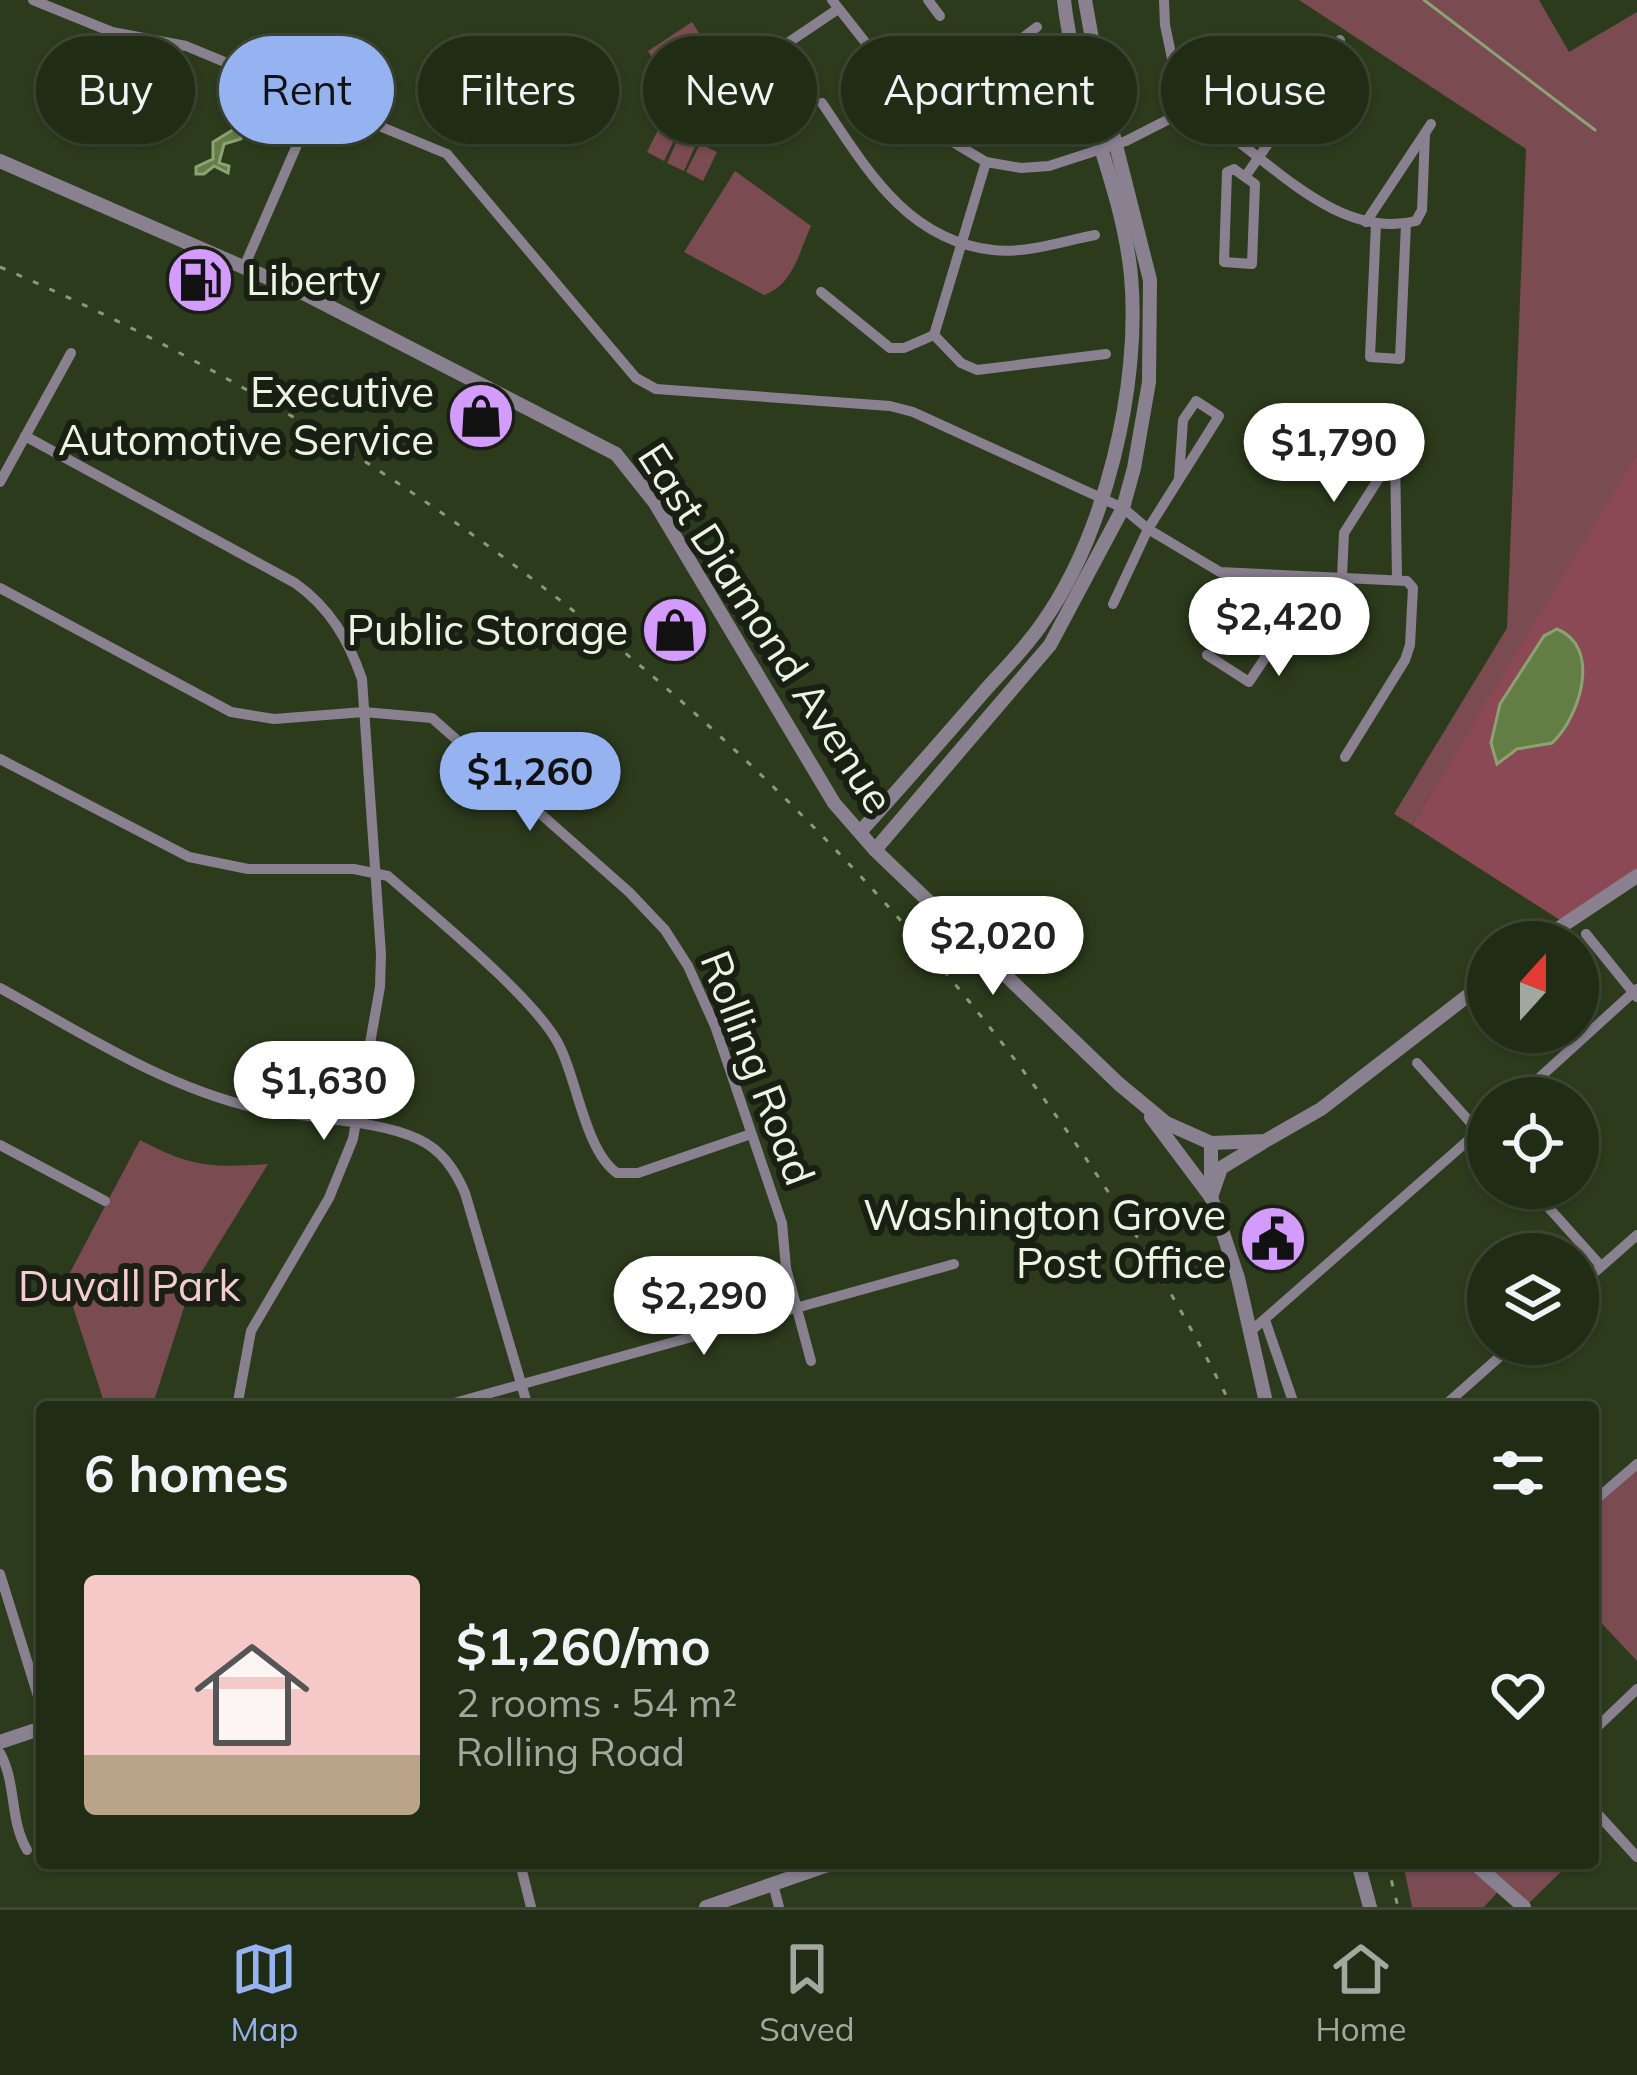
<!DOCTYPE html>
<meta charset="utf-8">
<style>
:root{--surface:#212c15;--page:#2d3822;--text:#f1f3f6;--muted:#a2a7a0;--line:#3e4834;--accent:#95b2f1}
body{margin:0;font-family:Mulish,sans-serif;background:var(--page);color:var(--text);height:100vh;display:flex;flex-direction:column;font-size:45px;white-space:nowrap}
*{box-sizing:border-box;margin:0}
p{font-size:39px;color:var(--muted)}
.icon{flex:none;width:66px;height:66px;fill:none;stroke:currentColor;stroke-width:2;stroke-linecap:round;stroke-linejoin:round}
.map{position:relative;flex:1;overflow:hidden}
.details{position:absolute;left:36px;top:1401px;width:1563px;height:468px;display:flex;flex-direction:column;background:var(--surface);border-radius:12px;box-shadow:0 3px 9px #0004,0 0 0 3px var(--line)}
.details>*{flex:none}
.guide{position:absolute;left:36px;top:36px;width:1566px;height:108px;display:flex;gap:24px}
.needle{width:78px;rotate:21deg}
.buttons{position:absolute;left:1467px;top:921px;display:grid;gap:24px}
.buttons a{display:grid;place-items:center;width:132px;height:132px;border-radius:50%;background:var(--surface);box-shadow:0 3px 9px #0004,0 0 0 3px var(--line);font-size:60px}
.price{position:absolute;translate:-50% -102px;padding:0 27px;border-radius:42px;background:#fff;color:#222;font-size:39px;line-height:78px;filter:drop-shadow(0 3px 6px #0008)}
.price::after{content:'';position:absolute;left:50%;top:72px;width:36px;height:27px;margin-left:-18px;background:inherit;clip-path:polygon(0 0,100% 0,50% 100%)}
.price.active{background:var(--accent);color:#111}
ul{padding:0;list-style:none}
li{display:flex;align-items:center;gap:36px;height:300px;padding:0 48px}
li+li{border-top:3px solid var(--line)}
li span{display:grid;place-items:center;flex:none;width:336px;height:240px;border-radius:12px;color:#555}
li>.icon{margin-inline-start:auto}
span .icon{width:144px;height:144px;fill:#fffc;stroke-width:1}
li b{font-size:51px}
h2{display:flex;justify-content:space-between;align-items:center;height:144px;padding:0 48px;font-size:51px}
.chip{padding:0 42px;border-radius:54px;background:var(--surface);box-shadow:0 3px 9px #0004,0 0 0 3px var(--line);font-size:42px;line-height:108px}
.chip.active{background:var(--accent);color:#111}
.tabs{display:flex;justify-content:space-around;align-items:center;height:168px;border-top:3px solid var(--line);background:var(--surface);font-size:33px;color:var(--muted)}
.tabs a{display:grid;justify-items:center;gap:6px}
.tabs .active{color:var(--accent)}
.map>svg:first-child{display:block}
</style>
<div class="map">
<svg width="1637" height="1907" viewBox="0 0 1637 1907">
<rect width="100%" height="100%" fill="#2c3b1c"/>
<g fill="#7b4b52">
<path d="M1299,0H1539L1569,52L1637,12V458L1412,825L1394,814L1507,628L1526,149Z"/>
<path d="M692,22L743,101L700,130L648,51Z"/>
<path d="M1070,101L1077,128L1025,140L1019,113Z"/>
<path d="M661,124L678,132L664,161L647,152Z"/>
<path d="M680,134L697,142L684,171L667,163Z"/>
<path d="M700,144L717,152L703,181L686,172Z"/>
<path d="M735,171L811,226C799,252 793,285 764,295L684,252Z"/>
<path d="M140,1140C190,1167 212,1168 268,1164L189,1292L152,1407H132L103,1399L65,1282Z"/>
<path d="M1637,1465V1661L1593,1614V1503Z"/>
<path d="M1403,1863H1570L1528,1904L1504,1885L1484,1907H1412Z"/>
</g>
<path fill="#8b4955" fill-rule="evenodd" d="M1637,455V869L1560,920L1412,825ZM1552,629L1583,668L1567,724L1497,762C1487,713 1501,699 1530,662C1539,651 1541,639 1552,629Z"/>
<g fill="#637e44" stroke="#8ca273" stroke-width="3">
<path d="M236,128L240,130L241,139L224,144L219,163L229,166L228,173L214,166L204,174H196V167L213,159V142Z"/>
<path d="M1557,629C1602,647 1580,717 1552,743L1517,749L1497,764L1491,743L1500,704L1544,636Z"/>
</g>
<g fill="none" stroke-linecap="round" stroke-linejoin="round">
<path stroke="#8ca273" stroke-width="3" d="M1424,0L1595,130"/>
<g stroke="#898190" stroke-width="10">
<path d="M33,0L112,32L186,46L447,154L636,378L656,389L890,406L913,412L1123,508L1148,529L1220,572L1407,581L1413,588L1410,645L1405,660L1345,757"/>
<path d="M832,0L936,132L986,162L1021,168L1049,166L1126,141L1189,109C1206,116 1221,129 1236,140C1287,178 1346,238 1416,221L1422,210L1425,134"/>
<path d="M928,0L940,16"/>
<path d="M1164,0L1165,25L1183,111"/>
<path d="M749,69L838,9"/>
<path d="M822,103C866,168 906,240 993,250C1025,254 1063,241 1095,235"/>
<path d="M920,115L1037,27"/>
<path d="M1245,177L1255,184L1252,264L1224,262L1227,172L1234,169L1245,177L1340,40"/>
<path d="M1366,222L1431,124"/>
<path d="M1376,224L1370,357L1400,359L1406,224"/>
<path d="M244,267L317,99"/>
<path d="M821,292L890,348H904L934,335"/>
<path d="M934,335L961,363L977,370L1106,354"/>
<path d="M934,335L986,162"/>
<path d="M25,436L295,583C330,608 348,639 362,679L381,954L380,987L353,1139L329,1198L251,1331L237,1407"/>
<path d="M1395,453L1397,579"/>
<path d="M0,482L71,353"/>
<path d="M1342,577L1344,533L1395,453"/>
<path d="M0,588L231,712L274,719L364,712L432,718L629,892L665,930L688,966L715,1026L782,1223L786,1268L811,1361"/>
<path d="M1113,604L1148,529L1219,416L1196,401L1183,420L1179,478"/>
<path d="M1207,655L1249,682L1318,578"/>
<path d="M0,759L189,857L248,869H354L388,876C430,913 539,1001 560,1047C577,1081 586,1152 617,1173H638L751,1134"/>
<path d="M1586,934L1637,997"/>
<path d="M0,988C82,1033 164,1087 256,1108C304,1119 376,1119 418,1139C442,1150 455,1170 465,1193L528,1407"/>
<path d="M1417,1063L1488,1142"/>
<path d="M1517,1098L1637,989"/>
<path d="M0,1145L105,1201"/>
<path d="M1531,1188L1601,1266"/>
<path d="M1578,1287L1637,1235"/>
<path d="M1265,1320L1295,1407"/>
<path d="M1251,1331L1488,1123"/>
<path d="M440,1407L954,1264"/>
<path d="M1443,1407L1514,1344"/>
<path d="M1593,1502L1637,1464"/>
<path d="M0,1574L42,1709"/>
<path d="M1593,1731L1637,1689"/>
<path d="M0,1753C17,1784 9,1819 27,1850"/>
<path d="M1593,1809L1637,1857"/>
<path d="M520,1863L531,1907"/>
<path d="M773,1884L779,1907"/>
</g>
<g stroke="#898190" stroke-width="14">
<path d="M0,161L305,294L616,454L655,503L834,803L875,850L1119,1084L1166,1123L1211,1143L1265,1141L1321,1109L1488,980"/>
<path d="M860,832C901,787 941,741 981,695C1001,672 1024,650 1041,625C1105,536 1141,385 1131,276C1122,182 1074,94 1064,0"/>
<path d="M875,850L1050,645L1123,508L1134,468L1149,382L1150,280L1099,78L1085,0"/>
<path d="M1538,942L1637,876"/>
<path d="M1151,1117L1211,1197L1238,1278L1267,1407"/>
<path d="M1211,1143V1185"/>
<path d="M1211,1197L1221,1168L1262,1143"/>
<path d="M0,1742L42,1728"/>
<path d="M1358,1863L1370,1907"/>
<path d="M1474,1863L1524,1907"/>
<path d="M706,1907L834,1863"/>
</g>
<g stroke="#8b987f" stroke-width="3" stroke-dasharray="6 12" stroke-linecap="butt">
<path d="M0,267C515,488 981,905 1232,1407"/>
<path d="M1387,1863L1398,1907"/>
</g>
</g>
<defs>
<g id="fuel-disc" transform="scale(3.45)"><circle r="9.5" fill="#d39cfc" stroke="#191f12"/><path d="M-5.5-6h7V0h2V4h1.3V-2.5L3-4.5l.8-.8L6-3V5H2.5V1h-1V6h-7ZM-4.2-4.7v3.2H.2V-4.7Z" fill="#111"/></g>
<g id="shop-disc" transform="scale(3.45)"><circle r="9.5" fill="#d39cfc" stroke="#191f12"/><path d="M-5-2.5h2.3a2.7 3.5 0 0 1 5.4 0H5L5.5 6h-11ZM-1.5-2.5h3a1.5 2.3 0 0 0-3 0Z" fill="#111"/></g>
<g id="civic-disc" transform="scale(3.45)"><circle r="9.5" fill="#d39cfc" stroke="#191f12"/><path d="M-.6-6.5H3V-4.5H.6V-3L4-1V1h2V6H-6V1h2V-1L-.6-3ZM-1.2 2.5V6h2.4V2.5Z" fill="#111"/></g>
</defs>
<g fill-rule="evenodd">
<use href="#fuel-disc" x="200" y="280"/>
<use href="#shop-disc" x="481" y="416"/>
<use href="#shop-disc" x="675" y="630"/>
<use href="#civic-disc" x="1273" y="1239"/>
</g>
<g text-anchor="middle" stroke-width="12" stroke-linejoin="round" paint-order="stroke">
<g font-size="42" fill="#ebf5e2" stroke="#191f12" text-anchor="end">
<text x="246" y="295" text-anchor="start">Liberty</text>
<text x="434" y="407">Executive<tspan x="434" dy="48">Automotive Service</tspan></text>
<text x="628" y="645">Public Storage</text>
<text x="1226" y="1230">Washington Grove<tspan x="1226" dy="48">Post Office</tspan></text>
</g>
<g font-size="42" fill="#ebf5e2" stroke="#191f12">
<text transform="translate(766 628) rotate(57)" y="15">East Diamond Avenue</text>
<text transform="translate(758 1068) rotate(69)" y="15">Rolling Road</text>
</g>
<g font-size="42" fill="#f6ccd1" stroke="#191f12">
<text x="129" y="1301">Duvall Park</text>
</g>
</g>
</svg>
<div class="buttons">
<a><svg class="needle" viewBox="-14 -14 28 28"><path d="M0-13l5 13h-10z" fill="#e53935"/><path d="M0 13l5-13h-10z" fill="#a2a7a0"/></svg></a>
<a><svg class="icon" aria-label="locate" viewBox="0 0 24 24"><circle cx="12" cy="12" r="6"/><path d="M12 2v4M12 18v4M2 12h4M18 12h4"/></svg></a>
<a><svg class="icon" aria-label="layers" viewBox="0 0 24 24"><path d="M12 4l9 5-9 5-9-5zM3 14l9 5 9-5"/></svg></a>
</div>
<b class="price" style="left:1334px;top:505px">$1,790</b>
<b class="price" style="left:1279px;top:679px">$2,420</b>
<b class="price active" style="left:530px;top:834px">$1,260</b>
<b class="price" style="left:993px;top:998px">$2,020</b>
<b class="price" style="left:324px;top:1143px">$1,630</b>
<b class="price" style="left:704px;top:1358px">$2,290</b>
<div class="guide">
<a class="chip">Buy</a>
<a class="chip active">Rent</a>
<a class="chip">Filters</a>
<a class="chip">New</a>
<a class="chip">Apartment</a>
<a class="chip">House</a>
</div>
<section class="details">
<h2>6 homes<svg class="icon" aria-label="filters" viewBox="0 0 24 24"><path d="M4 7h16M4 17h16"/><circle cx="9" cy="7" r="2"/><circle cx="15" cy="17" r="2"/></svg></h2>
<ul>
<li><span style="background:linear-gradient(#f6c9c9 75%,#b9a48a 0)"><svg class="icon" aria-label="home" viewBox="0 0 24 24"><path d="M3 11l9-7 9 7M6 9v11h12V9"/></svg></span><div><b>$1,260/mo</b><p>2 rooms · 54 m²</p><p>Rolling Road</p></div><svg class="icon" aria-label="heart" viewBox="0 0 24 24"><path d="M12 20l-8-8c-3-5 5-10 8-4 3-6 11-1 8 4z"/></svg></li>
</ul>
</section>
</div>
<nav class="tabs">
<a class="active"><svg class="icon" aria-label="map" viewBox="0 0 24 24"><path d="M3 6l6-2 6 2 6-2v14l-6 2-6-2-6 2zM9 4v14M15 6v14"/></svg>Map</a>
<a><svg class="icon" aria-label="saved" viewBox="0 0 24 24"><path d="M7 4h10v16l-5-4-5 4z"/></svg>Saved</a>
<a><svg class="icon" aria-label="home" viewBox="0 0 24 24"><path d="M3 11l9-7 9 7M6 9v11h12V9"/></svg>Home</a>
</nav>
